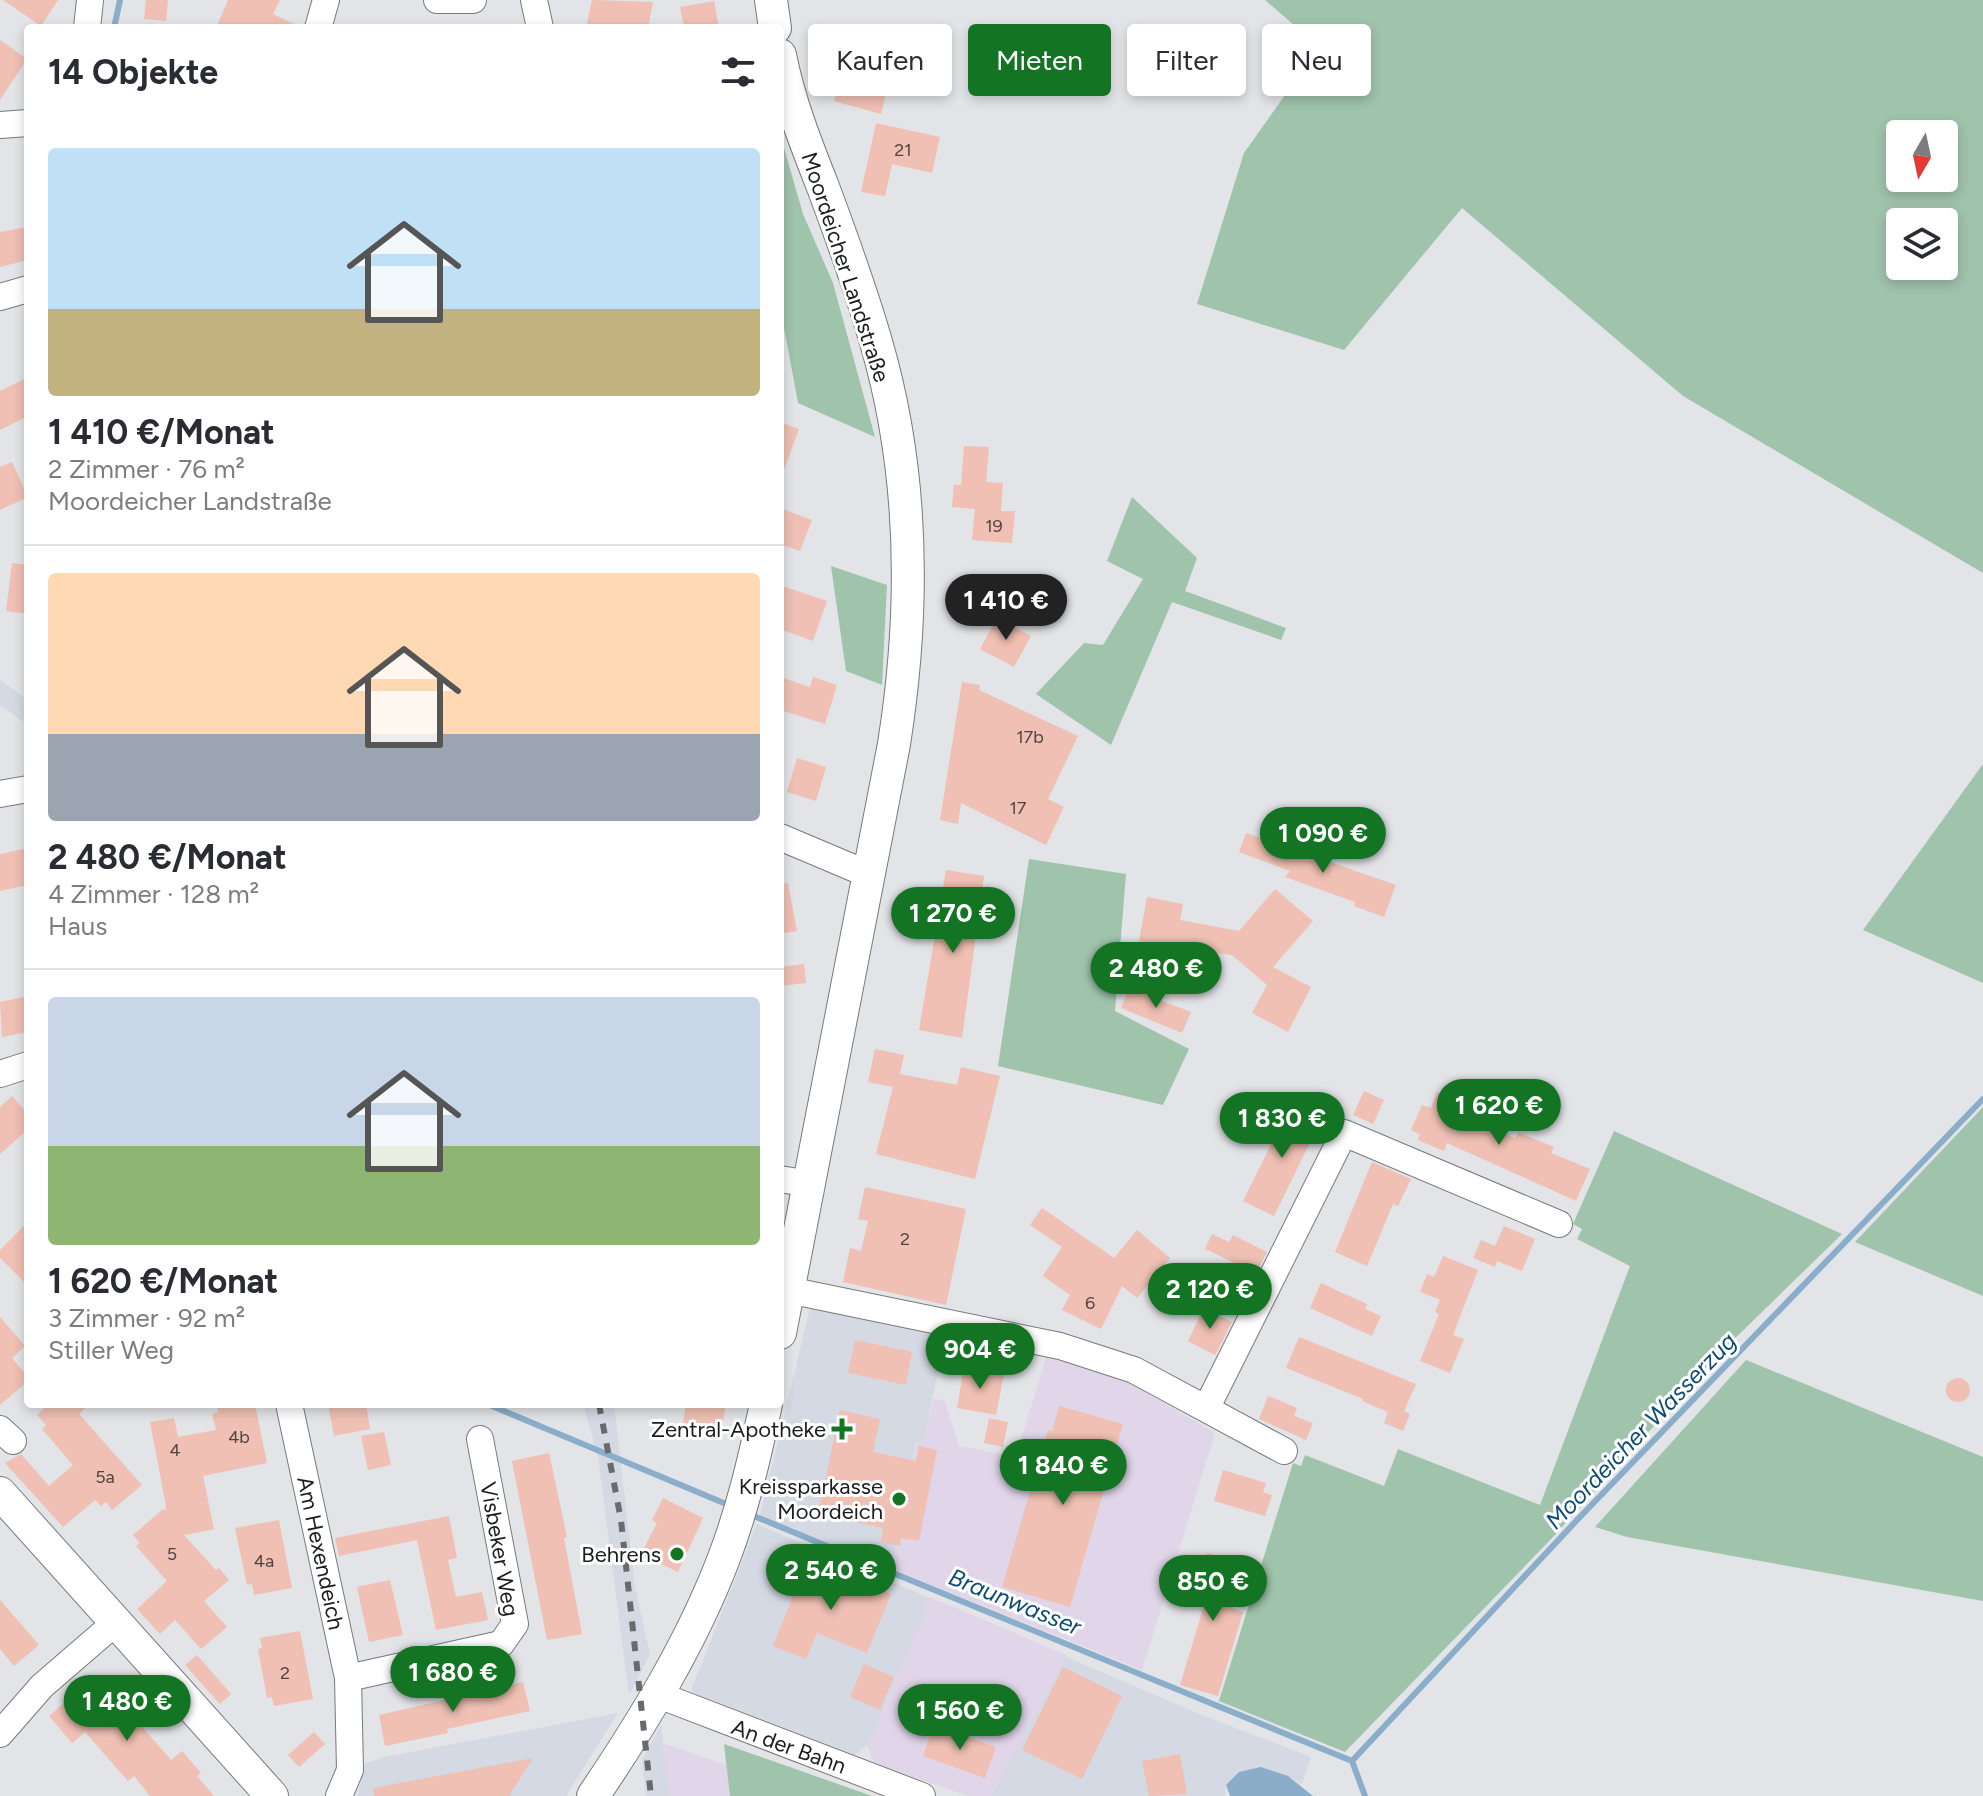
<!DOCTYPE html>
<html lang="de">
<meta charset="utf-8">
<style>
:root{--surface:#fff;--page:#f2f2f3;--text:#2b2b33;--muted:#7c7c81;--line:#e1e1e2;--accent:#137424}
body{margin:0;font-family:Figtree,sans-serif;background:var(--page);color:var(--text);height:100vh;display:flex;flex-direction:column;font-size:30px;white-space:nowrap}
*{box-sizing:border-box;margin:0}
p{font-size:26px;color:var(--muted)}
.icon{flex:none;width:44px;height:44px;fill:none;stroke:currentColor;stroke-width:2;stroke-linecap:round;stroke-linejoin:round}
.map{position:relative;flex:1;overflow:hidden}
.drawer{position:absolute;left:24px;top:24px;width:760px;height:1384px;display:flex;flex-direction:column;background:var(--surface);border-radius:8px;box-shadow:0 4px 12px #0003}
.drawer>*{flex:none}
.top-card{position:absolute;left:808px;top:24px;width:760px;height:72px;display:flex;gap:16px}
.needle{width:52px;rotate:189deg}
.controls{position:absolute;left:1886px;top:120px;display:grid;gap:16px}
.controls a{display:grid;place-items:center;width:72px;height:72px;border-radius:8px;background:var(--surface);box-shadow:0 4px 12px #0003;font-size:40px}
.price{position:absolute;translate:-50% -68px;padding:0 18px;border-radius:28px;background:var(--accent);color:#fff;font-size:26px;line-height:52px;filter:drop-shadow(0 2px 4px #0008)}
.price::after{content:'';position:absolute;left:50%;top:48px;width:24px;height:18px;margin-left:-12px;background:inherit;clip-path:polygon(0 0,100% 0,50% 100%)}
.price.selected{background:#222;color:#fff}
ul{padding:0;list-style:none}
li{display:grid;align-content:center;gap:16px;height:424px;padding:0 24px}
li+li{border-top:2px solid var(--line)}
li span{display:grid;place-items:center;height:248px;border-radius:8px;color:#555}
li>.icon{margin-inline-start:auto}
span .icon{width:144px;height:144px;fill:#fffc;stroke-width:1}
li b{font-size:34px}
h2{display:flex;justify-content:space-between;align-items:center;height:96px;padding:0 24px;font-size:34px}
.tag{padding:0 28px;border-radius:8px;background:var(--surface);box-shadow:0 4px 12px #0003;font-size:28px;line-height:72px}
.tag.selected{background:var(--accent);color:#fff}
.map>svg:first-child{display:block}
</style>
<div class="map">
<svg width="1983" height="1796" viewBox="0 0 1983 1796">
<rect width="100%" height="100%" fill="#e2e4e7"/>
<g fill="#d5d9e3">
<path d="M0,680L28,700V725L0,705Z"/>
<path d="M810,1308L946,1335L923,1443L916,1442L892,1569L760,1515Z"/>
<path d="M583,1404H613L615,1412L635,1588L650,1654L629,1695L598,1456Z"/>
<path d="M757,1524L1202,1715L1311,1757L1302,1784L1288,1776L1226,1785L1225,1796H969L874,1763L867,1745L853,1756L701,1698L691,1690Z"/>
<path d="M618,1713L566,1796H358L363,1764L384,1757Z"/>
<path d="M661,1724L669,1796H646L642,1761Z"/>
</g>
<g fill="#e0d5e9">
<path d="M1046,1357L1075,1362L1116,1375L1215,1433L1142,1670L892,1569L917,1442L923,1443L934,1398L945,1402L959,1446L1016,1457Z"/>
<path d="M930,1597L1066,1655L992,1796H969L874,1763L868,1745Z"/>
<path d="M663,1743L815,1796H669Z"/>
</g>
<g fill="#a0c3ac" fill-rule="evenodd">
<path d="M1265,0H1983V573L1683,396L1462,208L1344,350L1197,304L1244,153L1319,47ZM1900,134H1944V178H1900ZM1900,222H1944V266H1900Z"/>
<path d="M780,134L803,214L833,283L875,437L798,403L780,306Z"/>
<path d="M1132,497L1197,558L1185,591L1286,628L1281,640L1172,602L1111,745L1036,694L1084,643L1103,645L1143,579L1107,561Z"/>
<path d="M831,566L887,585L882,685L846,671Z"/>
<path d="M1983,764V983L1863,930Z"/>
<path d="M1029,859L1126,874L1115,1011L1189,1049L1163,1105L998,1066Z"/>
<path d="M1983,1107V1296L1855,1242Z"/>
<path d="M1614,1131L1842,1234L1726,1347L1552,1538L1345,1752L1219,1701L1293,1463L1301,1466L1305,1455L1384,1486L1398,1449L1540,1505L1630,1266L1577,1239L1582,1229L1573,1224Z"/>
<path d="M1746,1360L1983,1457V1601L1627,1537L1595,1527Z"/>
<path d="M724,1744L872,1796H730Z"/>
</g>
<path fill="#8aaeca" d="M1261,1767L1288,1776L1313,1796H1230L1226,1785L1239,1772Z"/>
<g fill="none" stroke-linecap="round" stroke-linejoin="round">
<g stroke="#8aaeca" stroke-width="6">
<path d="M114,28L120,0"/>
<path d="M487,1404L731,1506"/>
<path d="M749,1514L1352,1761"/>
<path d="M1365,1796L1352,1761L1578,1519L1983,1099"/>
</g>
</g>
<g fill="#efc0b3">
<path d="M3,0H58L41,26Z"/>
<path d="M146,0H168L166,21L144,19Z"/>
<path d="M228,0H280L273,14L302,28H216Z"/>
<path d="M592,0L653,2L648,28H586Z"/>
<path d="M714,1L719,28H684L680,7Z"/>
<path d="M0,40L27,59L0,100Z"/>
<path d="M840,77L887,90L881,114L834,101Z"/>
<path d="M876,123L940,137L932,173L892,164L885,196L861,192Z"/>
<path d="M28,227V260L0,267V232Z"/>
<path d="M28,377V416L0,430V391Z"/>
<path d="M780,422L799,429L782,475H780Z"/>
<path d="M964,446L989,447L986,482L1003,483L1001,511H1015L1012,543L972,540L975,509L952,507L954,485H961Z"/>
<path d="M12,462L28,497L0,510V467Z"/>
<path d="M780,508L812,520L800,551L780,544Z"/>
<path d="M12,563L28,565V614L6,611Z"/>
<path d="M780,585L827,601L813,641L780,629Z"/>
<path d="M997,618L1031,636L1014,667L980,649Z"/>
<path d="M780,677L810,687L813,677L837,685L825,724L780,710Z"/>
<path d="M962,682L980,685L979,690L1078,736L1048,799L1064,807L1046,845L961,803L958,824L940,820Z"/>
<path d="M797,758L826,767L816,801L787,792Z"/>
<path d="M1246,833L1396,885L1384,917L1354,906L1355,902L1285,877L1290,871L1239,852Z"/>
<path d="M28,848V885L0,891V854Z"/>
<path d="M946,870L984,876L962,1038L919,1030Z"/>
<path d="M788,883L797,931L780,934V884Z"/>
<path d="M1275,889L1313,921L1273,967L1311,987L1288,1032L1252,1013L1267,985L1232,955L1139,941L1147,897L1183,904L1180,920L1239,931Z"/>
<path d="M804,964L806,983L780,986V967Z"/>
<path d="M1129,988L1191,1012L1182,1033L1121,1008Z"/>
<path d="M28,996V1032L2,1037L0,1002Z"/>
<path d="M875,1049L904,1055L900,1074L957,1085L961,1067L1000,1076L975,1179L876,1154L893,1087L868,1082Z"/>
<path d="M1364,1091L1384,1100L1373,1124L1353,1115Z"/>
<path d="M1437,1092L1463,1103L1459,1114L1515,1138L1518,1132L1554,1147L1551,1153L1590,1169L1576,1201L1447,1143L1444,1151L1418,1140L1420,1134L1411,1130L1422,1105L1431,1108Z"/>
<path d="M12,1096L28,1114V1129L0,1154V1107Z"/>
<path d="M1291,1104L1321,1120L1274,1216L1243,1201Z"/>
<path d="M1372,1162L1411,1179L1398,1206L1393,1204L1367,1266L1335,1252Z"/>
<path d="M865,1187L966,1209L946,1305L843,1282L850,1248L861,1251L868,1221L858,1219Z"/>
<path d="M1042,1208L1114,1258L1137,1230L1170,1258L1137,1298L1122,1286L1101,1329L1062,1310L1070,1295L1043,1276L1062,1247L1030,1225Z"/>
<path d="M28,1222V1286L0,1258V1250Z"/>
<path d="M1504,1226L1535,1239L1522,1271L1497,1261L1495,1267L1473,1258L1481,1240L1495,1246Z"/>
<path d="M1212,1234L1229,1242L1233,1235L1267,1252L1256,1273L1205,1249Z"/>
<path d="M1443,1256L1478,1270L1453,1335L1464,1339L1450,1373L1420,1361L1439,1314L1435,1312L1440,1300L1420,1292L1427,1274L1434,1277Z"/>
<path d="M1321,1283L1367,1304L1365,1309L1381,1316L1372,1336L1310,1308Z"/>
<path d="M1204,1308L1232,1322L1215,1355L1188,1341Z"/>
<path d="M0,1317L25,1346L12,1358L28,1377V1381L0,1405Z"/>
<path d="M1299,1337L1416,1384L1404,1411L1410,1414L1403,1431L1384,1423L1388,1412L1362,1401L1363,1399L1286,1368Z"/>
<path d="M855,1340L912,1352L906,1385L848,1373Z"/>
<path d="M964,1367L1004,1374L996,1415L957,1408Z"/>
<circle cx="1958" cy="1390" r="12"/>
<path d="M1268,1396L1297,1408L1294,1416L1313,1423L1306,1440L1259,1419Z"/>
<path d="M49,1404H89L79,1414L142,1485L112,1510L106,1502L101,1506L95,1500L63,1527L5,1463L21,1454L49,1486L73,1465L42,1429L46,1425L37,1415Z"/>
<path d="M216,1404H255L267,1463L203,1476L214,1529L184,1535L216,1570L219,1568L229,1580L204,1601L227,1627L201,1649L175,1620L160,1634L137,1609L167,1581L136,1546L140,1543L133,1535L163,1509L165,1511L166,1506L150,1422L174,1418L178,1437L216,1430L212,1414L218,1412Z"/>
<path d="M328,1404H366L370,1429L334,1436Z"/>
<path d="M686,1404H726L720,1437L682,1430Z"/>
<path d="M1059,1406L1123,1424L1070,1607L1002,1587L1048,1430L1052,1431Z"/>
<path d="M840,1410L880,1419L873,1452L916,1461L919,1446L937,1450L919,1541L901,1538L900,1546L881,1542L883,1528L818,1514Z"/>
<path d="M989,1418L1008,1422L1003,1447L984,1443Z"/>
<path d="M384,1432L391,1465L368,1470L361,1436Z"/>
<path d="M549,1453L567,1537L564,1538L582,1634L547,1640L512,1461Z"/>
<path d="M1223,1470L1266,1483L1263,1492L1272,1495L1265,1516L1214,1501Z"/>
<path d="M663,1498L703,1518L678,1572L641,1554L657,1523L652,1520Z"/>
<path d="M449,1516L457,1558L448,1560L456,1597L482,1592L488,1620L436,1630L417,1540L339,1556L335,1538Z"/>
<path d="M279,1520L292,1588L254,1595L252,1584L247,1585L235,1528Z"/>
<path d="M1207,1553L1238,1562L1235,1573L1243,1575L1233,1609L1243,1612L1218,1696L1180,1685L1206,1599L1185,1593L1195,1560L1204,1562Z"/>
<path d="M807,1561L891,1594L867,1653L817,1633L806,1659L773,1646Z"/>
<path d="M390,1580L403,1635L369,1642L357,1587Z"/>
<path d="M0,1600L39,1645L14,1666L0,1649Z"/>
<path d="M300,1631L313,1699L274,1706L272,1697L267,1698L258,1649L262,1648L260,1638Z"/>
<path d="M197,1655L231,1694L220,1704L185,1665Z"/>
<path d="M864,1664L894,1677L880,1710L850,1697Z"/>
<path d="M1063,1667L1122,1696L1082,1779L1022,1750Z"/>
<path d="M97,1675L171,1760L182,1751L201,1773L197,1776L214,1796H150L134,1776L128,1781L85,1732L72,1743L49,1716Z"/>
<path d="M523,1682L530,1711L447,1729L448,1733L385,1746L379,1715Z"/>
<path d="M934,1725L996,1747L985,1778L923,1756Z"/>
<path d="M314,1732L325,1744L299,1767L288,1755Z"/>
<path d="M1180,1754L1187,1794L1149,1796L1142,1761Z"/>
<path d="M533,1758L509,1796H374L373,1788Z"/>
</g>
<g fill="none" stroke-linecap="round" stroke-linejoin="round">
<g stroke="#78797c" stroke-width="28">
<g id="minor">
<path d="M437,0H473"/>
<path d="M534,0L540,28"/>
<path d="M87,28L90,0"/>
<path d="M318,28L326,0"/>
<path d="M0,125L28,123"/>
<path d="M0,297L28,289"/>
<path d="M0,794L28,789"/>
<path d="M780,837L870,875"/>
<path d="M0,1074L28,1065"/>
<path d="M780,1179L810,1184"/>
<path d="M788,1290L1060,1346L1134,1370L1284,1451"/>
<path d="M289,1404L348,1678L350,1770L339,1796"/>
<path d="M1207,1407L1344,1133L1559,1224"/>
<path d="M0,1429L13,1441"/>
<path d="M348,1678L501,1644L515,1624L480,1439"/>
<path d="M656,1694L922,1796"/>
<path d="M0,1734L42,1686L115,1623"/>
</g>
</g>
<g stroke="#78797c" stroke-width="34">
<g id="major">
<path d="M771,0L775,28"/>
<path d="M780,55C789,101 806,144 823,187C842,238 861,290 876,342C914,472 915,611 894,744L780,1333"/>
<path d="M0,1493L272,1796"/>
<path d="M593,1796C643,1722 692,1642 724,1558C743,1508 755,1456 766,1404"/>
</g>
</g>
<use href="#minor" stroke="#fff" stroke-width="26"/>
<use href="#major" stroke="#fff" stroke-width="32"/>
<path stroke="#686a6c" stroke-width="6" stroke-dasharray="10 10" stroke-linecap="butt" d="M599,1404L621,1520L651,1796"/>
</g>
<g fill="#137424" stroke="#fff" stroke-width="3">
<path d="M838 1417h8v8h8v8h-8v8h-8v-8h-8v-8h8z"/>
<circle cx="899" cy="1499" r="8"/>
<circle cx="677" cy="1554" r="8"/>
</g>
<g text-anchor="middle" stroke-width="6" stroke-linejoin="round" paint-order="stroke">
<g font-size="18" fill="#504542">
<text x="903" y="156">21</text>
<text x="994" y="532">19</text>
<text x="1030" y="743">17b</text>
<text x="1018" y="814">17</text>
<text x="905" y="1245">2</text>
<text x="1090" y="1309">6</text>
<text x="239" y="1443">4b</text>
<text x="175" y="1456">4</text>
<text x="105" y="1483">5a</text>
<text x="172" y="1560">5</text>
<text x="264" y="1567">4a</text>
<text x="285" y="1679">2</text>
</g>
<g font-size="22" fill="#1b1c1d" stroke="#fff">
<text transform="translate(846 267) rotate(72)" y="8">Moordeicher Landstraße</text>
<text transform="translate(500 1549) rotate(80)" y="8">Visbeker Weg</text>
<text transform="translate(321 1553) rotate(78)" y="8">Am Hexendeich</text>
<text transform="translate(789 1746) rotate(20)" y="8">An der Bahn</text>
</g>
<g font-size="22" fill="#1b1c1d" stroke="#fff" text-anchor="end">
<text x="826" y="1437">Zentral-Apotheke</text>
<text x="883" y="1494">Kreissparkasse<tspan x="883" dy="25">Moordeich</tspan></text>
<text x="661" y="1562">Behrens</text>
</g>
<g font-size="24" font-style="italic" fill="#0d4c72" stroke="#fff">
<text transform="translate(1641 1431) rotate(-46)" y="8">Moordeicher Wasserzug</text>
<text transform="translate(1015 1602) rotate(22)" y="8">Braunwasser</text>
</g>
</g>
</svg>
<div class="controls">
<a><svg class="needle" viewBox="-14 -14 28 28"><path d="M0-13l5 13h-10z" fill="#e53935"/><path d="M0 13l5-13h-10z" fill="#7c7c81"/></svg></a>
<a><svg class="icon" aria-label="layers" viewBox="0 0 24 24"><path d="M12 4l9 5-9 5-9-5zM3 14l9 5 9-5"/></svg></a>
</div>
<b class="price selected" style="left:1006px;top:642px">1 410 €</b>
<b class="price" style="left:1323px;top:875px">1 090 €</b>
<b class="price" style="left:953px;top:955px">1 270 €</b>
<b class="price" style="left:1156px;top:1010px">2 480 €</b>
<b class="price" style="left:1499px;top:1147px">1 620 €</b>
<b class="price" style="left:1282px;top:1160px">1 830 €</b>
<b class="price" style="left:1210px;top:1331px">2 120 €</b>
<b class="price" style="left:980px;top:1391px">904 €</b>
<b class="price" style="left:1063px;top:1507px">1 840 €</b>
<b class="price" style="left:831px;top:1612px">2 540 €</b>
<b class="price" style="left:1213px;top:1623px">850 €</b>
<b class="price" style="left:453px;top:1714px">1 680 €</b>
<b class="price" style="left:127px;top:1743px">1 480 €</b>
<b class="price" style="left:960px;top:1752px">1 560 €</b>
<div class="top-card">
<a class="tag">Kaufen</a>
<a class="tag selected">Mieten</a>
<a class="tag">Filter</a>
<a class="tag">Neu</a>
</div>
<section class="drawer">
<h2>14 Objekte<svg class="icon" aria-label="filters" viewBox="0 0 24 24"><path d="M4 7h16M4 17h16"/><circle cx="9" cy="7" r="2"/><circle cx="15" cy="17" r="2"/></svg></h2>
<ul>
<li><span style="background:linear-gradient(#bfe0f5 65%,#c2b280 0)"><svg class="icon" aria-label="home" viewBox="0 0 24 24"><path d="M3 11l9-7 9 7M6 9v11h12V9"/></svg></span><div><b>1 410 €/Monat</b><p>2 Zimmer · 76 m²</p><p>Moordeicher Landstraße</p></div></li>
<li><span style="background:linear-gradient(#ffd9b3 65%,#9aa5b1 0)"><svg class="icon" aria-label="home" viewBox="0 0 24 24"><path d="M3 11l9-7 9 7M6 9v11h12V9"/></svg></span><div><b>2 480 €/Monat</b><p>4 Zimmer · 128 m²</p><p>Haus</p></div></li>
<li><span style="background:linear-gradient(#c9d6e8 60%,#8fb573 0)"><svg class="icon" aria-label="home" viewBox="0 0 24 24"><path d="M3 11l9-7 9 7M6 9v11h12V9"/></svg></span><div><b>1 620 €/Monat</b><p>3 Zimmer · 92 m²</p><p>Stiller Weg</p></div></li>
</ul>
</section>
</div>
